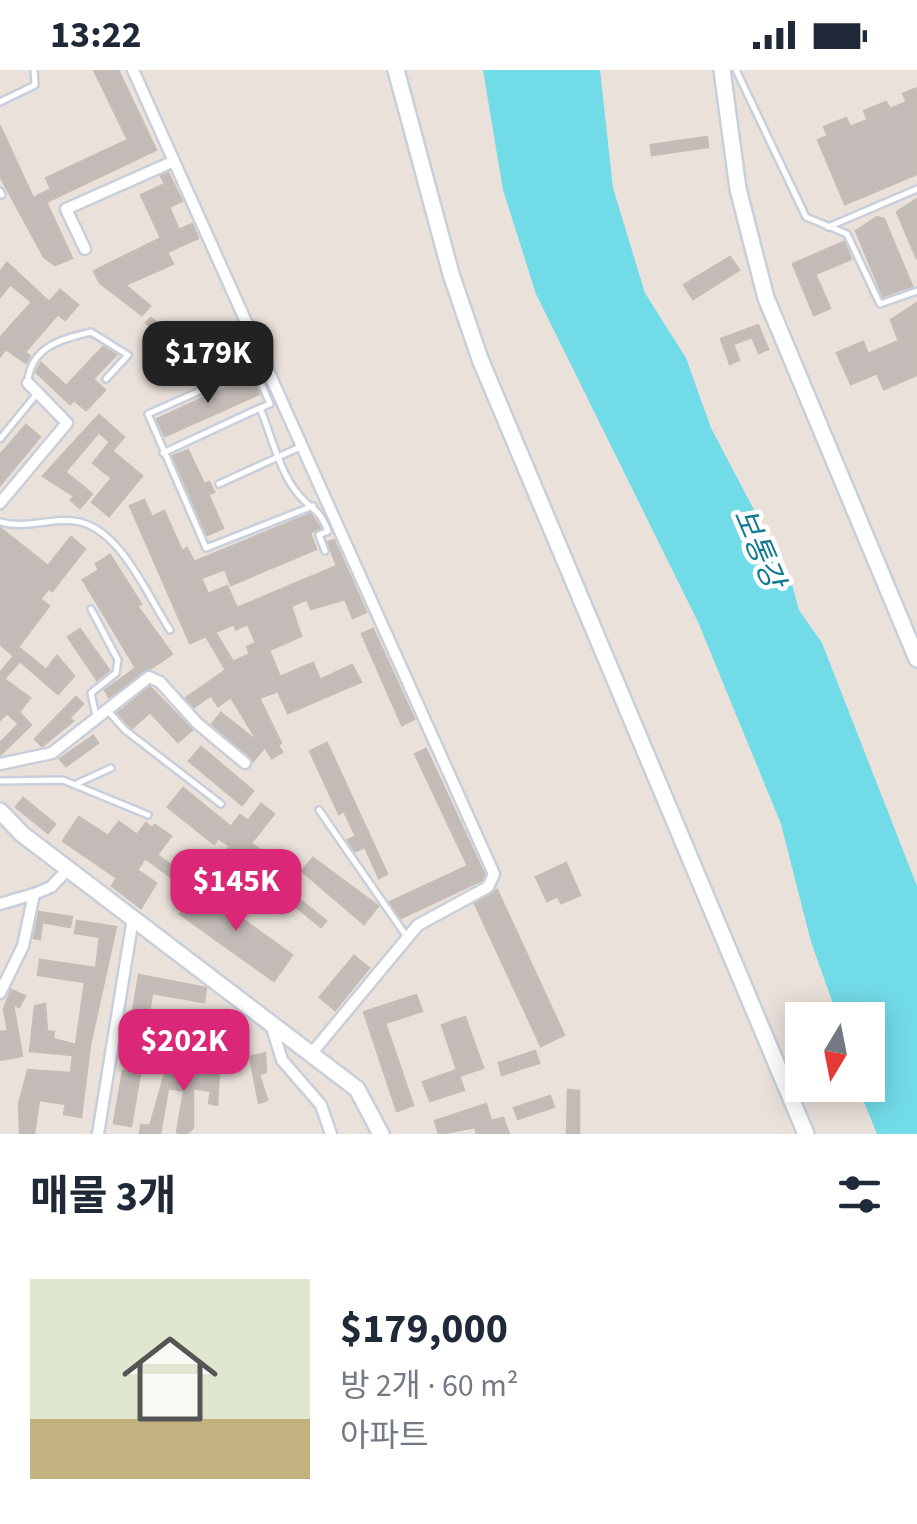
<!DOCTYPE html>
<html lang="ko">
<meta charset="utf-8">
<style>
:root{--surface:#fff;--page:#f2f2f3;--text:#1f2937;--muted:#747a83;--line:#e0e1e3;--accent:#db2777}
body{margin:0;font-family:"Source Sans 3","Noto Sans KR",sans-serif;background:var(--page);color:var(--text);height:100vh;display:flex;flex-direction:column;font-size:38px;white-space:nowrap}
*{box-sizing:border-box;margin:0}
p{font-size:32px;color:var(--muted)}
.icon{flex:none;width:55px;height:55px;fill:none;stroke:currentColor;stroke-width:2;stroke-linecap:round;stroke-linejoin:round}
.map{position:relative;height:1064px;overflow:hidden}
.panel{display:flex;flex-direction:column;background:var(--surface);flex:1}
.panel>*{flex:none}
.needle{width:65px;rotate:190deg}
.buttons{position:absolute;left:785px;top:932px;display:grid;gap:20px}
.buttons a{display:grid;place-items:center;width:100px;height:100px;border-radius:0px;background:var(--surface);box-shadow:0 5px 25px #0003;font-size:50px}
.price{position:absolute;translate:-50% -85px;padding:0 22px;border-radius:20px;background:var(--accent);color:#fff;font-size:32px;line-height:65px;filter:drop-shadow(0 2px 5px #0008)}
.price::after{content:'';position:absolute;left:50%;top:60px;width:30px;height:22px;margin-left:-15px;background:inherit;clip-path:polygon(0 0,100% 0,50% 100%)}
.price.on{background:#222;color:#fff}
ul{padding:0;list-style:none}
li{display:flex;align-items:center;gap:30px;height:250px;padding:0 30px}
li+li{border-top:2px solid var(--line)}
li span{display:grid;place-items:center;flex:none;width:280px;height:200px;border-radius:0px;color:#555}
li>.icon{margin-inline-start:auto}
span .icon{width:120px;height:120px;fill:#fffc;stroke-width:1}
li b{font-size:42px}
h2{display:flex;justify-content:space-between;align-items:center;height:120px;padding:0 30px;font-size:42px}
.status{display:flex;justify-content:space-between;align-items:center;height:70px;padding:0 50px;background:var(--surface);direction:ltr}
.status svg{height:28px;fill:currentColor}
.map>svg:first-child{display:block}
</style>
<div class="status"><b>13:22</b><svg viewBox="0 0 49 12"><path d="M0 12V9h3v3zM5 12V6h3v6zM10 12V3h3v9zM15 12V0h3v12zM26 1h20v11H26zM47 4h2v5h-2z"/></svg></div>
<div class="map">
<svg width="917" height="1064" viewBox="0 0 917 1064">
<rect width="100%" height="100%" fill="#eae1db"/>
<path fill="#72dbe8" d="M483,0H600L613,118L645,223L686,288L711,358L791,510L799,540L822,573L917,816V1064H877L857,1015H868V950H839L811,872L781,754L698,552L536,224L503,120Z"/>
<g fill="#c2bbb7" stroke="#c5bdb5" stroke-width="2.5" fill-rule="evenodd">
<path d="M94,0H118L156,80L46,132L72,188L55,195L44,187L0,106V56L33,128L51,119L46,108L128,70Z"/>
<path d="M917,18V104L845,134L818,70L828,66L824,57L846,48L850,57L868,50L864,41L886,32L890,39L907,32L903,24Z"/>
<path d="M707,67L708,77L652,85L651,75Z"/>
<path d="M168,103L182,131L169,137L179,160L192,154L198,168L167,182L173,194L125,215L150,236L142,245L100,213L94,201L161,168L141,125L165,114L161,106Z"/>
<path d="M917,129V189L897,142Z"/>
<path d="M877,147L884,149L912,216L883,226L856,161Z"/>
<path d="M844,172L851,189L815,204L830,238L814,245L793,194Z"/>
<path d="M730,187L739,200L693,229L684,215Z"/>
<path d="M7,193L49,232L60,220L78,235L65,250L58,244L25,282L30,286L26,293L6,279L0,286V268L32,232L10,214L0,227V202Z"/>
<path d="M917,233V305L884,319L877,303L851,314L837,283L863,272L868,284L899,271L891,250Z"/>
<path d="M151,248L174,266L182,285L232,262L239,277L166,311L161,300L175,294L163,267L146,253Z"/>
<path d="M758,255L768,279L759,283L752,267L733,274L739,290L730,294L721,269Z"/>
<path d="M103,277L116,285L93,309L105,320L86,340L74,330L70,334L36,302L41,293L66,316Z"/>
<path d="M251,306L259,324L165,366L157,349Z"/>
<path d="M99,345L124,367L112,381L142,406L109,446L92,432L112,408L93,393L110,372L99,362L65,402L92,424L80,438L71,430L74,426L43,406Z"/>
<path d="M26,355L40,367L0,415V385Z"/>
<path d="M188,380L204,414L209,412L214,422L208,424L223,458L207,465L173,386Z"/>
<path d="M144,430L152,447L164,441L182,481L187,478L194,492L310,444L313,447L320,458L310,463L316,479L231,515L225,499L201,508L208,524L227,516L237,538L337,496L328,472L334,470L366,542L353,548L345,529L311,539L307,529L291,536L301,566L269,580L280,607L313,593L320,610L352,595L361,612L288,643L278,621L259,628L281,673L278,675L282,682L272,688L265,677L253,691L212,654L221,643L259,673L231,627L218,636L211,625L194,637L186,628L226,600L206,566L190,573L130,436ZM234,554L236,559L248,554L256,573L247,577L250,584L233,592L215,562Z"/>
<path d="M0,458L48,496L71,467L85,479L52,521L49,518L40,529L49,536L18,577L46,600L57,586L74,606L58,624L20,591L4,609L30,628L19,642L31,655L0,685V673L19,654L7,643L0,650V603L14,586L0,574Z"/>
<path d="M110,485L141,534L137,536L172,584L109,627L105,620L136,598L83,510L99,500L96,494Z"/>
<path d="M80,559L109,600L97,610L68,567Z"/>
<path d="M373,559L414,649L402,655L362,564Z"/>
<path d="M150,617L192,660L178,672L150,642L132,658L118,643Z"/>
<path d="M76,627L83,634L69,648L73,651L42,676L35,669Z"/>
<path d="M93,666L98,673L66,696L60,689Z"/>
<path d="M327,673L387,804L379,808L365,777L355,781L348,770L356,766L344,741L339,744L310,681Z"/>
<path d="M201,677L253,721L242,735L189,691Z"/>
<path d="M426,679L484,804L482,810L401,848L390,832L468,796L415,684Z"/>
<path d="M183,718L231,757L240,745L248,751L261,734L274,744L251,773L263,782L248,801L225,782L230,776L218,768L214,774L168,737Z"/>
<path d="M23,728L55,754L48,763L16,737Z"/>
<path d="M79,747L108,766L119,752L137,765L146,753L152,758L155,755L171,766L157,785L189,808L183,816L145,788L137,800L156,813L141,838L112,816L117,808L63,771Z"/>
<path d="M313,788L378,836L364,854L302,801Z"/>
<path d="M566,793L580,825L561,833L558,826L547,831L536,807Z"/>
<path d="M199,818L292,885L274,911L180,844Z"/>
<path d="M497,820L564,965L541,976L475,834Z"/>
<path d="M289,821L326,851L321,857L284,827Z"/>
<path d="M39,842L72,847L70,857L42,852L40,869L34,868Z"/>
<path d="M77,851L116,857L90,975L81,1047L64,1044L66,1034L39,1030L34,1064H20L19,1034L28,1000L71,1003L73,985L30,981L35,936L45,934L47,961L54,962L53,969L76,975L85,912L38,905L40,890L96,898L100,867L75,863Z"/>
<path d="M354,886L369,898L335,940L320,927Z"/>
<path d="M139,905L206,918L204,932L152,923L143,984L126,982Z"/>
<path d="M11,920L25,926L19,937L13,934L22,986L0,990V962L8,961L4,939Z"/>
<path d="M416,925L422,941L385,953L413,1035L397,1041L364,942Z"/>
<path d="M465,947L483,998L459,1006L464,1020L430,1031L423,1012L457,1000L442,955Z"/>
<path d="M535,981L539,993L502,1005L499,993Z"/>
<path d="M265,983L266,1002L259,1004L267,1030L259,1033L250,987Z"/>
<path d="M170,986L181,989L177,1004L196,1007L198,992L212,995V989H220L217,1035L209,1033L211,1021L193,1018V1058L186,1064L177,1062L184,1021L168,1018L160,1064H140L141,1055L150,1056Z"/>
<path d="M123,1001L140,1004L131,1056L114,1053Z"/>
<path d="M568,1020L579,1021V1064H567Z"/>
<path d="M550,1026L554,1037L518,1049L514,1038Z"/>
<path d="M486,1034L491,1051L503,1048L509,1064H477L475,1057L439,1064L435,1051Z"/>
</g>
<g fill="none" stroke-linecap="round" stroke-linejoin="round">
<g stroke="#c9cfda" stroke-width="10">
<g id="lane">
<path d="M736,0L806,147L847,164L880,234L917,221"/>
<path d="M0,32L35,15L34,0"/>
<path d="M0,121L2,125"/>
<path d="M828,157L917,119"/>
<path d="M28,310C32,276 62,269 91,262L128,285L106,309"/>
<path d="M0,369L36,325"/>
<path d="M163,383L260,338"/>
<path d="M219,414L300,377"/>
<path d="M313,436L206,478L148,344L254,297L270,334L260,338C271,364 280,404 299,425C314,443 317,435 328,461L319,465L325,481"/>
<path d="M0,452C26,460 54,446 80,452C122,462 148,527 170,560"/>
<path d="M91,539L118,590L116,603L91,623L96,646"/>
<path d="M107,640L125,660L221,734"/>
<path d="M0,711L63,710L148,745"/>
<path d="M78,713L111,698"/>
<path d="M319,740L407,867"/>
</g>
</g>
<g stroke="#c9cfda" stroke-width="15">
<g id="street">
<path d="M133,0L494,804L488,817L418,855L311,984"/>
<path d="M85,179L66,139L172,92"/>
<path d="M0,433L67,353L28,313"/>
<path d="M0,694L52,683L149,607L160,612L197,653L245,693"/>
<path d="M0,834L34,824"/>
<path d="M0,923L23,876L34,824L51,817L69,798"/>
<path d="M271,954L282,990L321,1035L331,1064"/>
<path d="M98,1064L133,848"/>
</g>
</g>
<g stroke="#c9cfda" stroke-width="20">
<g id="secondary">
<path d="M396,0L451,204L480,289L806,1064"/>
<path d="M722,0L738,119L766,228L917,589"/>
<path d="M0,741L22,764L357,1019L381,1064"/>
</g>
</g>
<use href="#lane" stroke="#fff" stroke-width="5"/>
<use href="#street" stroke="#fff" stroke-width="10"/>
<use href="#secondary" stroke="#fff" stroke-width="15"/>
</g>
<g text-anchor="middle" stroke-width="9" stroke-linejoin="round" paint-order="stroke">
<g font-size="30" font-style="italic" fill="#147a91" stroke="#fff">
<text transform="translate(759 478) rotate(67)" y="10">보통강</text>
</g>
</g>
</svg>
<div class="buttons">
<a><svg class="needle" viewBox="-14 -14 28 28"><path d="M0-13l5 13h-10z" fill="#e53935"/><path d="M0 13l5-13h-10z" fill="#747a83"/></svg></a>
</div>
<b class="price on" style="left:208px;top:336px">$179K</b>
<b class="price" style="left:236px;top:864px">$145K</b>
<b class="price" style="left:184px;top:1024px">$202K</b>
</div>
<section class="panel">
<h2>매물 3개<svg class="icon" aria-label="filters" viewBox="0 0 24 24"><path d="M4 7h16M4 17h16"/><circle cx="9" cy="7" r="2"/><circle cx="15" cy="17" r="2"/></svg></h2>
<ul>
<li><span style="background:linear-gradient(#dfe7d0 70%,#c2b280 0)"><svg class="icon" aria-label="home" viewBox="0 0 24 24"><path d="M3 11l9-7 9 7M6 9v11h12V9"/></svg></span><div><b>$179,000</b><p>방 2개 · 60 m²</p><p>아파트</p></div></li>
</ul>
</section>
